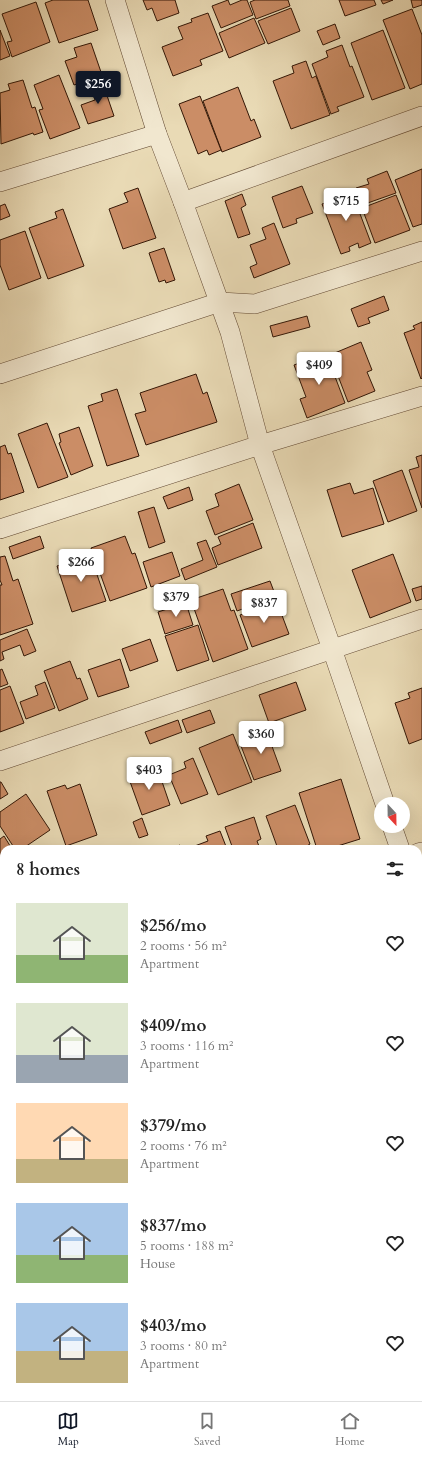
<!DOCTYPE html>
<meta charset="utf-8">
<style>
:root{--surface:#fff;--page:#f6f6f6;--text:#222;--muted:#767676;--line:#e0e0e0;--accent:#111827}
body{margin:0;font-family:Cardo,serif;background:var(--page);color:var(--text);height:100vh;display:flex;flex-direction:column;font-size:15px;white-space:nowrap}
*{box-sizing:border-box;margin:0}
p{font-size:13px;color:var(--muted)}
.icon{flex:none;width:22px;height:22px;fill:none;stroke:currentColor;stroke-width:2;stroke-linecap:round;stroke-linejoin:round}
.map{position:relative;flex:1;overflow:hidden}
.panel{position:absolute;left:0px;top:845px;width:422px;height:556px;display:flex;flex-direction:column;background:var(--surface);border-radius:12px 12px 0 0;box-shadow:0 4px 16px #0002}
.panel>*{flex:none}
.needle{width:26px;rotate:158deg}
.buttons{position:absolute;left:374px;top:797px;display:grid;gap:8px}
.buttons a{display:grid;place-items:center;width:36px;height:36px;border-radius:50%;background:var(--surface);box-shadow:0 4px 16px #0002;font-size:20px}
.price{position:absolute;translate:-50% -34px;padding:0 9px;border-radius:4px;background:#fff;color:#222;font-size:13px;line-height:26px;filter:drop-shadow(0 1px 2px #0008)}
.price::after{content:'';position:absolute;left:50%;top:24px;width:12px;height:9px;margin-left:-6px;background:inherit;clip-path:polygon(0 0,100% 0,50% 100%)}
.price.on{background:var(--accent);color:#fff}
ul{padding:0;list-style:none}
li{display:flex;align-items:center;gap:12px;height:100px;padding:0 16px}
li span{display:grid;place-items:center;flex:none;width:112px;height:80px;border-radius:0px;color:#555}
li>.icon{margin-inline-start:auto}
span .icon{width:48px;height:48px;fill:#fffc;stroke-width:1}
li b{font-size:17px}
h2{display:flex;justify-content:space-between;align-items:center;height:48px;padding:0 16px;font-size:17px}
.dock{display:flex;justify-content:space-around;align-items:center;height:56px;border-top:1px solid var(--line);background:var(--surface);font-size:11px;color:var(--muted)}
.dock a{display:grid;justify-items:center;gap:2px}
.dock .on{color:var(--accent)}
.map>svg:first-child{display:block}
</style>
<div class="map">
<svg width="422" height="1401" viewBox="0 0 422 1401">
<rect width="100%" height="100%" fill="#e9dab5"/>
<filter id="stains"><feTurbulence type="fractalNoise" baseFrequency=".005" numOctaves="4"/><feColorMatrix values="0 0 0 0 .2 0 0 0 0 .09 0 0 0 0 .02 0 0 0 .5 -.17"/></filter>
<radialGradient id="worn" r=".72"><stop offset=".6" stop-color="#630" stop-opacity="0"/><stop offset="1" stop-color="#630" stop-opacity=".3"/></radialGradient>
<g fill="#cb8d66" stroke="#341706">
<path d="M53,0H88L98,30L59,43L45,3Z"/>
<path d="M143,0H175L179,13L157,21L152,8L147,10Z"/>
<path d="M228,0L230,5L242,0H247L253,15L221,28L212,6Z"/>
<path d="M255,0H288L290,6L256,19L250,2Z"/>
<path d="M339,0H374L376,5L345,16Z"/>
<path d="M381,0H393L383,4Z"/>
<path d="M411,0H422V5L413,8Z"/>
<path d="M36,2L50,42L12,57L7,42L12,41L2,14Z"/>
<path d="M291,8L300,31L268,44L258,21Z"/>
<path d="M412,9L422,35V84L410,89L383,20Z"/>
<path d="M208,13L223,51L200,60L202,65L173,76L162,47L183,39L178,27L192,22L191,19Z"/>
<path d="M254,18L265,43L229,58L219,33Z"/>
<path d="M335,24L340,38L323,45L317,31Z"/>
<path d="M0,30L10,56L0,60Z"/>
<path d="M383,30L405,88L372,100L351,43Z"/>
<path d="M91,43L102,75L74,85L65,61L77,57L74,48Z"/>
<path d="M342,45L350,67L352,66L364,97L337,107L339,111L331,114L312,64L328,57L326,51Z"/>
<path d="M306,61L312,78L316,76L330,115L291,129L273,81L294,73L292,66Z"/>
<path d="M59,75L80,128L50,139L39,110L43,109L34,85Z"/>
<path d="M23,80L32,108L35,107L43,132L34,135L33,133L1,144L0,93L10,90L8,84Z"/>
<path d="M102,81L114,116L88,124L81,105L95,100L90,86Z"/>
<path d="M238,87L251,121L254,119L261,137L222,152L203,101Z"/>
<path d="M200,96L221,150L209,155L207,150L198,154L179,104Z"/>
<path d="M422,169V224L413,227L395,180Z"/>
<path d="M387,171L396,193L362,205L356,188L369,184L367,179Z"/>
<path d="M302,186L313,213L296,219L297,223L283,228L272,197Z"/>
<path d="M138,188L156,238L123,249L109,209L128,202L124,193Z"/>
<path d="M351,190L371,243L359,248L358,243L349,247L350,251L341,254L322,204L334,200L333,197Z"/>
<path d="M242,194L246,205L241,208L250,234L238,238L225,201Z"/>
<path d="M396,195L410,230L375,243L362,208Z"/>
<path d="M5,204L10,216L0,220V206Z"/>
<path d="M63,209L84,266L48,279L29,228L57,218L55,212Z"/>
<path d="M274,223L290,264L254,278L250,267L257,264L250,245L266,239L262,228Z"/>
<path d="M25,231L41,278L9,290L0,265V240Z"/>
<path d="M164,248L175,280L166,283L165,280L159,282L149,253Z"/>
<path d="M384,296L389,310L368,318L370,323L358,327L351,309Z"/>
<path d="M307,316L310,327L273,337L270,326Z"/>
<path d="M422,322V378L421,379L404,333L415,329L413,326Z"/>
<path d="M361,342L372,370L367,372L375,391L348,402L330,355Z"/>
<path d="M326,353L345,403L307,418L300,399L306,397L294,365Z"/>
<path d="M196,374L203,394L207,392L217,422L146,445L135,414L146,411L140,393Z"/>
<path d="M117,389L139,456L107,466L88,406L103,401L101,394Z"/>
<path d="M47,423L68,477L38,488L18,434Z"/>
<path d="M79,427L93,466L71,475L59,443L61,442L59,434Z"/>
<path d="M5,445L8,454L11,453L24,492L0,500V447Z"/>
<path d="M422,455V508L409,470L419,467L416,457Z"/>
<path d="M402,470L417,511L388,522L373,481Z"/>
<path d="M350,483L354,494L373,488L384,524L342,537L327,490Z"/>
<path d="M239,484L253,520L215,535L206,511L219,506L215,494Z"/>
<path d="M189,487L193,500L168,509L163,497Z"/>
<path d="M154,507L165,542L149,548L138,512Z"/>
<path d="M253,523L262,548L218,565L212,548L221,544L218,537Z"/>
<path d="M40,536L44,548L13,559L9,547Z"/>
<path d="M125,536L132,554L135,553L147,588L110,601L91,548Z"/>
<path d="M206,540L217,567L185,580L181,569L203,560L197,543Z"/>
<path d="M172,552L180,576L151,587L143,562Z"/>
<path d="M90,554L106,601L72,612L57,566Z"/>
<path d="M393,554L411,602L370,618L352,570Z"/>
<path d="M5,556L13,581L18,579L33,624L0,635V585H2L0,580V557Z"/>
<path d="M270,581L276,597L237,611L231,594Z"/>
<path d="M422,586V599L416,601L412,589Z"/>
<path d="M223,589L231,611L234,610L248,649L213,662L191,600Z"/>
<path d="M277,602L289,634L252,647L240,615Z"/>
<path d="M186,603L193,625L165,634L158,612Z"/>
<path d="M198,625L209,660L177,671L165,636Z"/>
<path d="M27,629L36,651L24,656L20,645L2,652L4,659L0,661V640Z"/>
<path d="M150,639L158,661L130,671L122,649Z"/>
<path d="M120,659L129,687L98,697L88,670Z"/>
<path d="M70,661L77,679L80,678L88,699L59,711L44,671Z"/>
<path d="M2,669L8,684L0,687V670Z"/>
<path d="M45,682L55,708L26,719L20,702L38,695L35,686Z"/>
<path d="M296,682L306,710L269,723L259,695Z"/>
<path d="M10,686L24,723L0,732V690Z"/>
<path d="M422,688V739L409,744L395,703L410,698L408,693Z"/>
<path d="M210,710L215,723L187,733L182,720Z"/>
<path d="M178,720L182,732L150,744L145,732Z"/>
<path d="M265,727L281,771L254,780L241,746L255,741L252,731Z"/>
<path d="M233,734L252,782L218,795L199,748Z"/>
<path d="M193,758L208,794L181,804L169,775L186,768L184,762Z"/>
<path d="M157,767L170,805L142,815L128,776Z"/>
<path d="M341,779L360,839L328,849H317L299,793Z"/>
<path d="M0,782H1L8,794L0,799Z"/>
<path d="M80,784L97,835L66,846L47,791L65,785L67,789Z"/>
<path d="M26,794L50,830L22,849H15L0,826V812Z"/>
<path d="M295,805L310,844L305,847V849H278L266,816Z"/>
<path d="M254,817L261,839L257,841L260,849H233L225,827Z"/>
<path d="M142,818L148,835L139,838L133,822Z"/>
<path d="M220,831L227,849H193L192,847L208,841L206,836Z"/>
<path d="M4,836L12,849H4V859L0,862V839Z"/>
<path d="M180,845L181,849H170Z"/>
<path d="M0,925L4,937V956L0,958Z"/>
<path d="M4,1042V1053L0,1043Z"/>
<path d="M4,1095V1118L0,1120V1097Z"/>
<path d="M4,1135V1172L0,1162V1136Z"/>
<path d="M418,1209H419L422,1218V1226L418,1227Z"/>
<path d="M422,1259V1278L418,1279V1260Z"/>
<path d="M4,1327V1345H3L0,1340V1329Z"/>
<path d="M418,1348L422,1365V1375L418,1376Z"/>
<path d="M173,1397H219L220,1401H174Z"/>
<path d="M226,1397H272V1401H227Z"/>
<path d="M280,1397H311L296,1401H282Z"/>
<path d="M336,1397H372V1400L334,1401L333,1398Z"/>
</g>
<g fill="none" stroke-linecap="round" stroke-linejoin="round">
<g stroke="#614832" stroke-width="20">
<g id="street">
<path d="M115,0L157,134L183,202L230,332L260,445L332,649L385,804"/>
<path d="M0,182L157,134"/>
<path d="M183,202L422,116"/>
<path d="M0,374L220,302L255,304L422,251"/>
<path d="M0,529L260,445L422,396"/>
<path d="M0,761L422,619"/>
<path d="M392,826L400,849"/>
<path d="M418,853L422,852"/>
<path d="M0,976L4,975"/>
<path d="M418,1176L422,1181"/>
<path d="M0,1203L4,1202"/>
<path d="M418,1296L422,1295"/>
<path d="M0,1320L4,1317"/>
<path d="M0,1388L4,1387"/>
</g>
</g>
<use href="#street" stroke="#f1e7cf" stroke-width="19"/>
</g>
<rect width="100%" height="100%" filter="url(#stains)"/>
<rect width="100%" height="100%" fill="url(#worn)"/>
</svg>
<div class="buttons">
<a><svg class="needle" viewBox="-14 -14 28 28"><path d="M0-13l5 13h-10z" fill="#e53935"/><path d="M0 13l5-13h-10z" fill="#767676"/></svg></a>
</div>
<b class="price on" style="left:98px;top:105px">$256</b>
<b class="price" style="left:346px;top:222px">$715</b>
<b class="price" style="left:319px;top:386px">$409</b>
<b class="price" style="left:81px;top:583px">$266</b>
<b class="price" style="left:176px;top:618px">$379</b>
<b class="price" style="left:264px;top:624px">$837</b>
<b class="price" style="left:261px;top:755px">$360</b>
<b class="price" style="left:149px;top:791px">$403</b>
<section class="panel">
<h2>8 homes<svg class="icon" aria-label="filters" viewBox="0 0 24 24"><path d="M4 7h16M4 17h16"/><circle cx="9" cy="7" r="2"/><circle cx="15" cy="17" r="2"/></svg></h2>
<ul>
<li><span style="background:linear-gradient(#dfe7d0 65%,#8fb573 0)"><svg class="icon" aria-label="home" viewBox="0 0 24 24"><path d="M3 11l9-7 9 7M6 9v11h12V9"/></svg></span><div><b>$256/mo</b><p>2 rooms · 56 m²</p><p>Apartment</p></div><svg class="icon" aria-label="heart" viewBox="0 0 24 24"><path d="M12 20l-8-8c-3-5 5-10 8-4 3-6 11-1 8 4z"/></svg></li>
<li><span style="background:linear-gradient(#dfe7d0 65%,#9aa5b1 0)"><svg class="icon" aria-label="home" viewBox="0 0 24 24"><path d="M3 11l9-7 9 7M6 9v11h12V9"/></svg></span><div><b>$409/mo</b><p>3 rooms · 116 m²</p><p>Apartment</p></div><svg class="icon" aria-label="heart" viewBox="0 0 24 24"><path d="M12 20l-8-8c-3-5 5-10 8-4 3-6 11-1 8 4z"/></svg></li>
<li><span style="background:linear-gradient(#ffd9b3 70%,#c2b280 0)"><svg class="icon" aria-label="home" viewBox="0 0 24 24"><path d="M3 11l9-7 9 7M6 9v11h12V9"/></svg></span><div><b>$379/mo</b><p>2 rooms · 76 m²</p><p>Apartment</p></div><svg class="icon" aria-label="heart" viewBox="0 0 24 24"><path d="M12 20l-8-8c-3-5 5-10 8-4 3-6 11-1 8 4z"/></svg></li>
<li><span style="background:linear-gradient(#a9c7e8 65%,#8fb573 0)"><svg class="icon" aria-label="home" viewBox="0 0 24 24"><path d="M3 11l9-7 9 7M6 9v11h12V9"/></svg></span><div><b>$837/mo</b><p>5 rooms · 188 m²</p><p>House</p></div><svg class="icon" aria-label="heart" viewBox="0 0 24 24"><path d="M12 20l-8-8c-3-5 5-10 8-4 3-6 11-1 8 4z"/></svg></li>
<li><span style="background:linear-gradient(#a9c7e8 60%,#c2b280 0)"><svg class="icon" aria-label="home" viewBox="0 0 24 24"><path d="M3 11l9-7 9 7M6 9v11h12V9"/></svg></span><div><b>$403/mo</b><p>3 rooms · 80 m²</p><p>Apartment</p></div><svg class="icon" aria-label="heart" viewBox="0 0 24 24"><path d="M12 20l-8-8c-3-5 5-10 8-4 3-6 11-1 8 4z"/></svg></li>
</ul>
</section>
</div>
<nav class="dock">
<a class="on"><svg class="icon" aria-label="map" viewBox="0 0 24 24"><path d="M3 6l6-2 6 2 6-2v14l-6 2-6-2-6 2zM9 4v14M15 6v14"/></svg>Map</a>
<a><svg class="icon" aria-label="saved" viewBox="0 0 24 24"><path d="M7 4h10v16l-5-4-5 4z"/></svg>Saved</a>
<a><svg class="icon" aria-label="home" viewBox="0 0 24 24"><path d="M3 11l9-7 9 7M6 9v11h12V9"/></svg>Home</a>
</nav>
